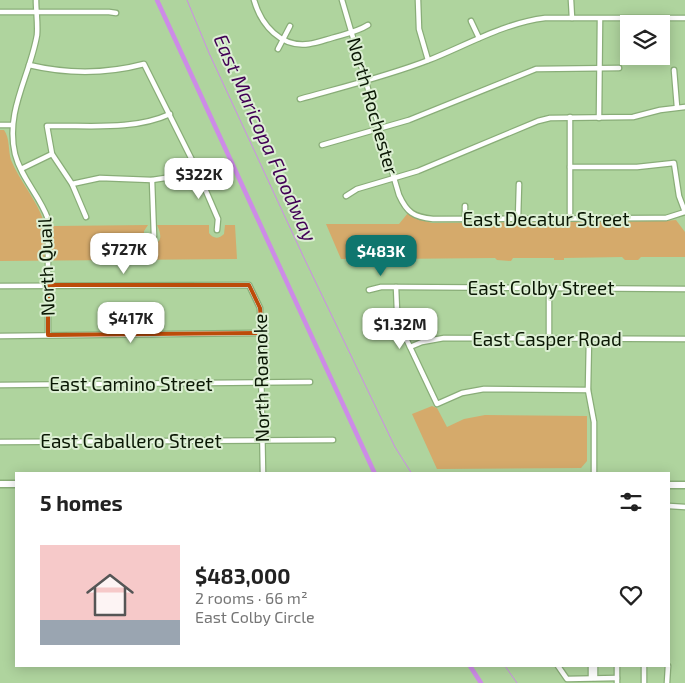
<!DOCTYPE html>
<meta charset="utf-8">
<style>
:root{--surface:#fff;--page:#f2f2f2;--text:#222;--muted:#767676;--line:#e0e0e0;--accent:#0f766e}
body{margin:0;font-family:"Exo 2",sans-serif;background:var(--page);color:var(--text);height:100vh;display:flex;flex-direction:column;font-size:19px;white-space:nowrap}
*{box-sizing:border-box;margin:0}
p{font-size:16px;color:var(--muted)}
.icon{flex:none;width:28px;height:28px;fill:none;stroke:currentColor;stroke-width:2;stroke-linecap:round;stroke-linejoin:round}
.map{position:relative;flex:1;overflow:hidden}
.drawer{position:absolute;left:15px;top:472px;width:655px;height:195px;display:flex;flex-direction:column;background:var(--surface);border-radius:0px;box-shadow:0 2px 12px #0003}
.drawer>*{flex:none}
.buttons{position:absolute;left:620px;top:15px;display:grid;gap:10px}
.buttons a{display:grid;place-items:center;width:50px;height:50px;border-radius:0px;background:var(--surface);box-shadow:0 2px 12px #0003;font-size:25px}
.price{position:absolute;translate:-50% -42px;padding:0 11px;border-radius:10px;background:#fff;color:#222;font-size:16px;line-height:32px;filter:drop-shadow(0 1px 2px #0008)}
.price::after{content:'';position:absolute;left:50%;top:30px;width:15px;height:11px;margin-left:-8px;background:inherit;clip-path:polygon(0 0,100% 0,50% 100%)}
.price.current{background:var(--accent);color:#fff}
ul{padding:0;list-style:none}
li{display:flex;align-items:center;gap:15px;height:125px;padding:0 25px}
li+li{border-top:1px solid var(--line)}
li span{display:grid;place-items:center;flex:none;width:140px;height:100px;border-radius:0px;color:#555}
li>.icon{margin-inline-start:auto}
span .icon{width:60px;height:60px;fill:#fffc;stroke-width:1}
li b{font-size:21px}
h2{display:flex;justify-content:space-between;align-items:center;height:60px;padding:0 25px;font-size:21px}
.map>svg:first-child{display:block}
</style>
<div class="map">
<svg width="685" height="683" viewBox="0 0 685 683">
<rect width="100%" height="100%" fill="#afd49e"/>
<g fill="#d5aa6b">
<path d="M0,130H4C10,138 8,150 11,160C20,182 36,198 44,222L54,226L148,225L144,231V238L148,243C163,246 162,235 157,225H209V233C213,239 219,239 224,234L225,225H235L237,259L0,261Z"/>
<path d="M408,213L415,218L432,223L662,221L676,220L685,232V257H641L638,260H625L622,257L564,258V260H554V258H513L511,261L497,260L495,258L388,259L385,261H372L370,259H341L326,224H399Z"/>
<path d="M432,406L437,408L447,427L464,419L485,415L587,416V461L581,468L437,469L412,414Z"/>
</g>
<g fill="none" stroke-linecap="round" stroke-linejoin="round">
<g stroke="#cd8be7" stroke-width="1">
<path d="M187,0L209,53L305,260L395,447L412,474"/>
<path d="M505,666L517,683"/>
</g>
<g stroke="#cd8be7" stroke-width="4.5">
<path d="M157,0L375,474"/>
<path d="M470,666L481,683"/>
</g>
<g stroke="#89ad78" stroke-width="7">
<g id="street">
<path d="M36,0C36,11 38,24 37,35C30,76 5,111 15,154C21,178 40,196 48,219V335"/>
<path d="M254,0C261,25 281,48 309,44C317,43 325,40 332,38C345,34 357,32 368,25"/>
<path d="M342,0L399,195C407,213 414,217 433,219L656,218H666L685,212"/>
<path d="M418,0L419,29L428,60"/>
<path d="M571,0L572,18"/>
<path d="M0,12H109L116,13"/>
<path d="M471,21L479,38"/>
<path d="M278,49L290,26"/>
<path d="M29,65C67,74 106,74 144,64L196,168L218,219L217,230"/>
<path d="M674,70L677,107"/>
<path d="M300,99C343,87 388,76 429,60C467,45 504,23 545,18H685"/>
<path d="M570,117V218"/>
<path d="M599,118L600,19"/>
<path d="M0,125H12"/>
<path d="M322,145L409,120L536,69L619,68"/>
<path d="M570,167H637L674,163L679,196L685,212"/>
<path d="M21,169L52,154"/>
<path d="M152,180L154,236"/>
<path d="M72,184L100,178L152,180L178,176L196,168"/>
<path d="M346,196L357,189L418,171L538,121L550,118L633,117L660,110L685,107"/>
<path d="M86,217L72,184L52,154L47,126C87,125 133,131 170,114"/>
<path d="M465,219V206"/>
<path d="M518,219L519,184"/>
<path d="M0,286L249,285L260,308L263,474"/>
<path d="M396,287L397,311L401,328L437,404L462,393L484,389L588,390"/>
<path d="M369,290L381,287H396L685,289"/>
<path d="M0,336L262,333"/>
<path d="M549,339V289"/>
<path d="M589,339L588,390L594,422V474"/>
<path d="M410,347L422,342L444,338L685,339"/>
<path d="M0,385L310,382"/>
<path d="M0,442L333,440"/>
<path d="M669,506L685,507"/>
<path d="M558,666L567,679L617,678"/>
<path d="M591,666V678"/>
<path d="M595,678V666"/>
<path d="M617,683V666"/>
<path d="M644,683V666"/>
<path d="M667,683L668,666"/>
</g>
</g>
<g stroke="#89ad78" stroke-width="9">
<g id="secondary">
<path d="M0,484H16"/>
<path d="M669,485H685"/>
</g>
</g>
<use href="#street" stroke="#fff" stroke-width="4.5"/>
<use href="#secondary" stroke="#fff" stroke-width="6"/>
</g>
<path fill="none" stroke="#bc4c0a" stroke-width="4" stroke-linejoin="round" d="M48,285H249L260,308L262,333L48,335Z"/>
<g text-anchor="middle" stroke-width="4" stroke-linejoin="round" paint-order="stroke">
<g font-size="19" fill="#0a1704" stroke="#dcefd3">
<text transform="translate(373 106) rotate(74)" y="7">North Rochester</text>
<text x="546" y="226">East Decatur Street</text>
<text transform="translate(46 267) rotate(-92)" y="7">North Quail</text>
<text x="541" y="295">East Colby Street</text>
<text x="547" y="346">East Casper Road</text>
<text transform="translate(261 378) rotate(-91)" y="7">North Roanoke</text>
<text x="131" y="391">East Camino Street</text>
<text x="131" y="448">East Caballero Street</text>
</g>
<g font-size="20" font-style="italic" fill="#420056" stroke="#dcefd3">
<text transform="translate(265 138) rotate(66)" y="7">East Maricopa Floodway</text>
</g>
</g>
</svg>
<div class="buttons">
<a><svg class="icon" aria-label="layers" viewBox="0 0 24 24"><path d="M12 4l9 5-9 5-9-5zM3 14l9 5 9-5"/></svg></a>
</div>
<b class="price" style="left:199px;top:200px">$322K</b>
<b class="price" style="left:124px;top:275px">$727K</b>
<b class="price current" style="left:381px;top:277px">$483K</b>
<b class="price" style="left:131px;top:344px">$417K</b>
<b class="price" style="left:400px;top:350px">$1.32M</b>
<section class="drawer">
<h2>5 homes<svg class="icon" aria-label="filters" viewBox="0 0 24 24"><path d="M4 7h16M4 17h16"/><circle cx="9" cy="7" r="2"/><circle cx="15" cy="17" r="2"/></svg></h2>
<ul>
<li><span style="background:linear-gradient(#f6c9c9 75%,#9aa5b1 0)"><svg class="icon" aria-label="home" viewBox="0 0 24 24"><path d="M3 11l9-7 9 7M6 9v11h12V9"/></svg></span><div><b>$483,000</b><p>2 rooms · 66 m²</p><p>East Colby Circle</p></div><svg class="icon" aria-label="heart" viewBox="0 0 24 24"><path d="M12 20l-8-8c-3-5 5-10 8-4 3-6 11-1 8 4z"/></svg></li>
</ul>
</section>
</div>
